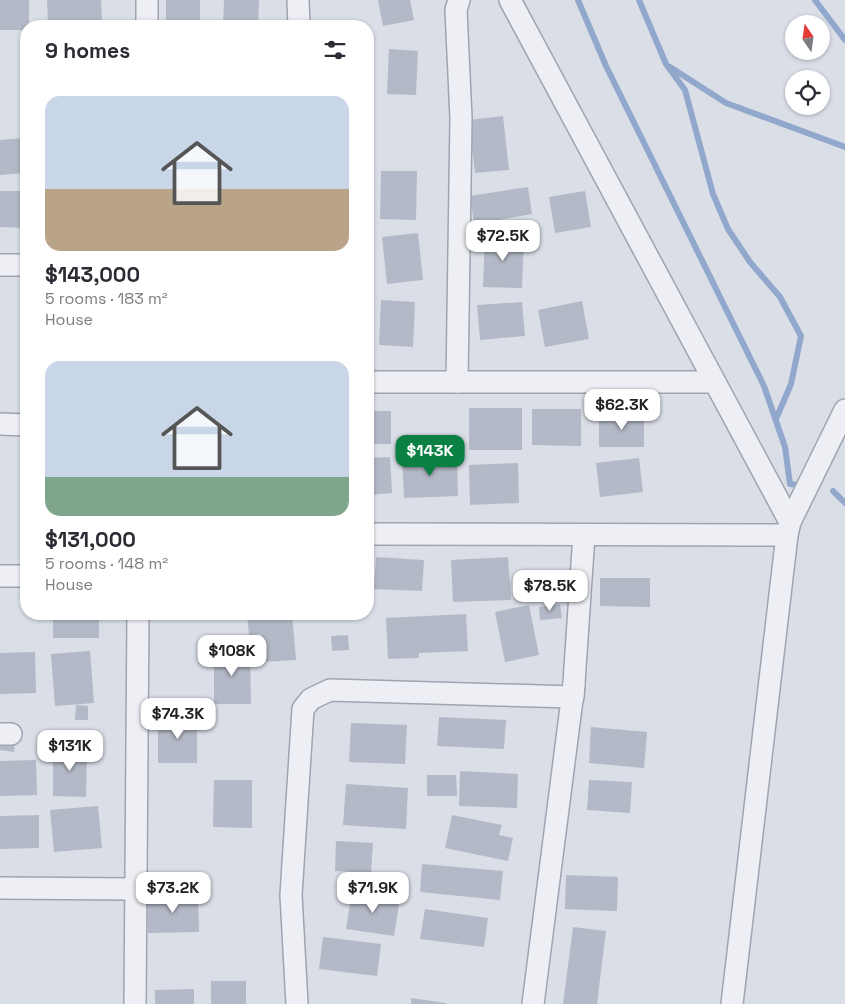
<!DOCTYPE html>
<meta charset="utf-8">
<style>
:root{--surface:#fff;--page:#f2f2f3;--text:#2b2b33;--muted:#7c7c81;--accent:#0b8043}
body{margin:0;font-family:"Space Grotesk",sans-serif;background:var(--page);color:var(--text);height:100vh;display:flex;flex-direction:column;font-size:19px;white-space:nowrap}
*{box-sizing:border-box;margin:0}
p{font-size:16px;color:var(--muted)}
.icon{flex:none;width:28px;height:28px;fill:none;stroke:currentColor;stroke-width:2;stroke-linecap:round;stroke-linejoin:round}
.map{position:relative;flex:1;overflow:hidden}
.details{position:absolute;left:20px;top:20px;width:354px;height:600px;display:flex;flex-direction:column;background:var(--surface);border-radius:20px;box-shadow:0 1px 4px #0004}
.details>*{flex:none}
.needle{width:32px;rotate:347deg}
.buttons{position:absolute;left:785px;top:15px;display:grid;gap:10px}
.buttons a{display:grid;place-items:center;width:45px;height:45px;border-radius:50%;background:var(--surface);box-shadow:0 1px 4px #0004;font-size:25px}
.price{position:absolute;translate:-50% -42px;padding:0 11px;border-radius:10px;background:#fff;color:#222;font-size:16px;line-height:32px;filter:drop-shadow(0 1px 2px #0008)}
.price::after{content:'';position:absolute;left:50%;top:30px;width:15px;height:11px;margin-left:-8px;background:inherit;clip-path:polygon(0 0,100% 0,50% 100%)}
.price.current{background:var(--accent);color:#fff}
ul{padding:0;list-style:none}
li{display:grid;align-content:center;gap:10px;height:265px;padding:0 25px}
li span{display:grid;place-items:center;height:155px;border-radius:15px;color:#555}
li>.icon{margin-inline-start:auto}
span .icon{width:90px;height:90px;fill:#fffc;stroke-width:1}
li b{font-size:21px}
h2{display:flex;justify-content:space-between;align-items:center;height:60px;padding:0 25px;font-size:21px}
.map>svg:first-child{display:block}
</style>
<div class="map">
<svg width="845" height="1004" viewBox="0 0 845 1004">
<rect width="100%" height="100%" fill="#dadee7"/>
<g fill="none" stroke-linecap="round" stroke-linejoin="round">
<g stroke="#91a7cc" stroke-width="6">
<path d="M578,0L606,66L764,386L785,447L790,484L798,485"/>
<path d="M639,0L666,64L685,90L713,194L728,229L750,262L780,297L801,336L791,384L776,419"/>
<path d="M815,0L845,40"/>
<path d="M670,67L726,103L845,147"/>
<path d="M833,491L845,503"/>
</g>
</g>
<g fill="#b4b9c7">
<path d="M0,0H29V26H26V30H0Z"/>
<path d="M47,0H101L102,21L48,24Z"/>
<rect x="166" y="0" width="34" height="26"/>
<path d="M224,0H259L258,26H223Z"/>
<path d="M378,0H410L414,20L383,26Z"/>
<path d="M389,49L418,51L416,95L387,94Z"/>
<path d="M503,116L509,170L475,173L469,120Z"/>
<path d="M24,138L26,173L0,175V140Z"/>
<path d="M381,171H417L416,220L380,219Z"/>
<path d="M528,187L532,214L474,224L470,196Z"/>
<path d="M0,191H26L25,228L0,227Z"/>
<path d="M585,191L591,227L555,233L549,197Z"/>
<path d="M418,233L423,280L387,284L382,237Z"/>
<path d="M485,236L524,238L522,288L483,287Z"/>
<path d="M381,300L415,302L413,347L379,345Z"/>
<path d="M582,301L589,339L545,347L538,310Z"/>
<path d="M522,302L525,336L480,340L477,305Z"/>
<rect x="469" y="408" width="53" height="42"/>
<path d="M532,409H581V446L532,445Z"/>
<rect x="368" y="411" width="23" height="33"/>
<rect x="599" y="415" width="45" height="32"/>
<path d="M457,456L458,496L404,498L402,457Z"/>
<path d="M390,457L392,493L368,495V458Z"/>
<path d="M639,458L643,492L600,497L596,463Z"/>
<path d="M518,463L519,503L470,505L469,465Z"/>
<path d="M376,557L424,560L422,591L374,589Z"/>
<path d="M508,557L511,600L453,602L451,560Z"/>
<path d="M600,578H650V607L600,606Z"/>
<path d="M560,604L562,618L540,620L539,607Z"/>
<path d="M529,605L539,655L505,662L495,612Z"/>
<rect x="53" y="614" width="46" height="24"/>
<path d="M247,614H292L296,660L263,662L261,634L249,635Z"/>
<path d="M466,614L468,651L419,653V658L388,659L386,618Z"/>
<path d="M348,635L349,650L332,651L331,636Z"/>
<path d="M250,650L251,704H214V651Z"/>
<path d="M90,651L94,703L55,706L51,654Z"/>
<path d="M35,652L36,693L0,694V653Z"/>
<path d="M76,705L88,706V720H75Z"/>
<path d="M197,717V763H158V718Z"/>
<path d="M439,717L506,720L504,749L437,746Z"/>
<path d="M351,723L407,725L405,764L349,762Z"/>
<path d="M0,726L16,728L14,752L0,750Z"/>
<path d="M591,727L647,732L644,768L589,763Z"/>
<path d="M53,748L87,749L86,797L53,796Z"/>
<path d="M36,760L37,795L0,796V761Z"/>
<path d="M460,771L518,774L517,808L459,806Z"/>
<path d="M427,775H456L457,796H427Z"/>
<path d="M214,780H252V828L213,827Z"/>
<path d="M589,780L632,782L630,813L587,810Z"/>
<path d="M346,784L408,788L406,829L343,825Z"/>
<path d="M98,806L102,848L54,852L50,810Z"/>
<path d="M39,815V848L0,849V816Z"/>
<path d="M452,815L502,825L499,835L513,838L508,861L445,848Z"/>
<path d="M336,841L373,843L371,873L335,871Z"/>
<path d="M422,864L503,871L500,900L420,892Z"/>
<path d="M566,875L618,877L617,911L565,909Z"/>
<path d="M352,891L400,898L394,936L346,929Z"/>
<path d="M198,895L199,932L148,933L147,896Z"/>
<path d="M425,909L488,918L484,947L420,939Z"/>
<path d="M573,927L606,931L597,1004H563Z"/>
<path d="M323,937L381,944L377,976L319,969Z"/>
<rect x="211" y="981" width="35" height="23"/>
<path d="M194,989V1004H155V990Z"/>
<path d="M411,998L446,1003V1004H411Z"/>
</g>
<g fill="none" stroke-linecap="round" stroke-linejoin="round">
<g stroke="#9fa4b1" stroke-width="24">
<g id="street">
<path d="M298,0L299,26"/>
<path d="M510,0L790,522"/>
<path d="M147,26V0"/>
<path d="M0,265H26"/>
<path d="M368,382H714"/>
<path d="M457,382L461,118L456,10L459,0"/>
<path d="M0,424L26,425"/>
<path d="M368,534L787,535"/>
<path d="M0,576H26"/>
<path d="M0,734H11"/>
<path d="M0,888L135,889"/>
<path d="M135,1004L138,614"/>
<path d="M297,1004L291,895L303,709L311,699L330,690L573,697L584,535"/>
<path d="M533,1004L574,684"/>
<path d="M732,1004L787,535L790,522L845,410"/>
</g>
</g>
<use href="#street" stroke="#edeff5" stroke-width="21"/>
</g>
</svg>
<div class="buttons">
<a><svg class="needle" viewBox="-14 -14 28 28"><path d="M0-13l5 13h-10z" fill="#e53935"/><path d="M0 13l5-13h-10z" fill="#7c7c81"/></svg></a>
<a><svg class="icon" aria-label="locate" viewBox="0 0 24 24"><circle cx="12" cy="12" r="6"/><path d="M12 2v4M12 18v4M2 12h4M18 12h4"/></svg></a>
</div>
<b class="price" style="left:503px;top:262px">$72.5K</b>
<b class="price" style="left:622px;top:431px">$62.3K</b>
<b class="price current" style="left:430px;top:477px">$143K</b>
<b class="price" style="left:550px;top:612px">$78.5K</b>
<b class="price" style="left:232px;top:677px">$108K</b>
<b class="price" style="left:178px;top:740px">$74.3K</b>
<b class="price" style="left:70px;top:772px">$131K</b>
<b class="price" style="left:173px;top:914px">$73.2K</b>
<b class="price" style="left:373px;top:914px">$71.9K</b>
<section class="details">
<h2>9 homes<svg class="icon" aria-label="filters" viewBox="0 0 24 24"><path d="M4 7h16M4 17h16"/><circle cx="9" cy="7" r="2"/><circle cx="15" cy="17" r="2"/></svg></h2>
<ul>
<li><span style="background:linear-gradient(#c9d6e8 60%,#b9a48a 0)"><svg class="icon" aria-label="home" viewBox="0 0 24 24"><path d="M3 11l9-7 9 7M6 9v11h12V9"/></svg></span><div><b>$143,000</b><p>5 rooms · 183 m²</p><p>House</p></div></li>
<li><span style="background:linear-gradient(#c9d6e8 75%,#7fa58c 0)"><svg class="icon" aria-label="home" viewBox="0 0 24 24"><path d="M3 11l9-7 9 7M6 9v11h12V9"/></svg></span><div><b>$131,000</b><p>5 rooms · 148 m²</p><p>House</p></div></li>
</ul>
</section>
</div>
